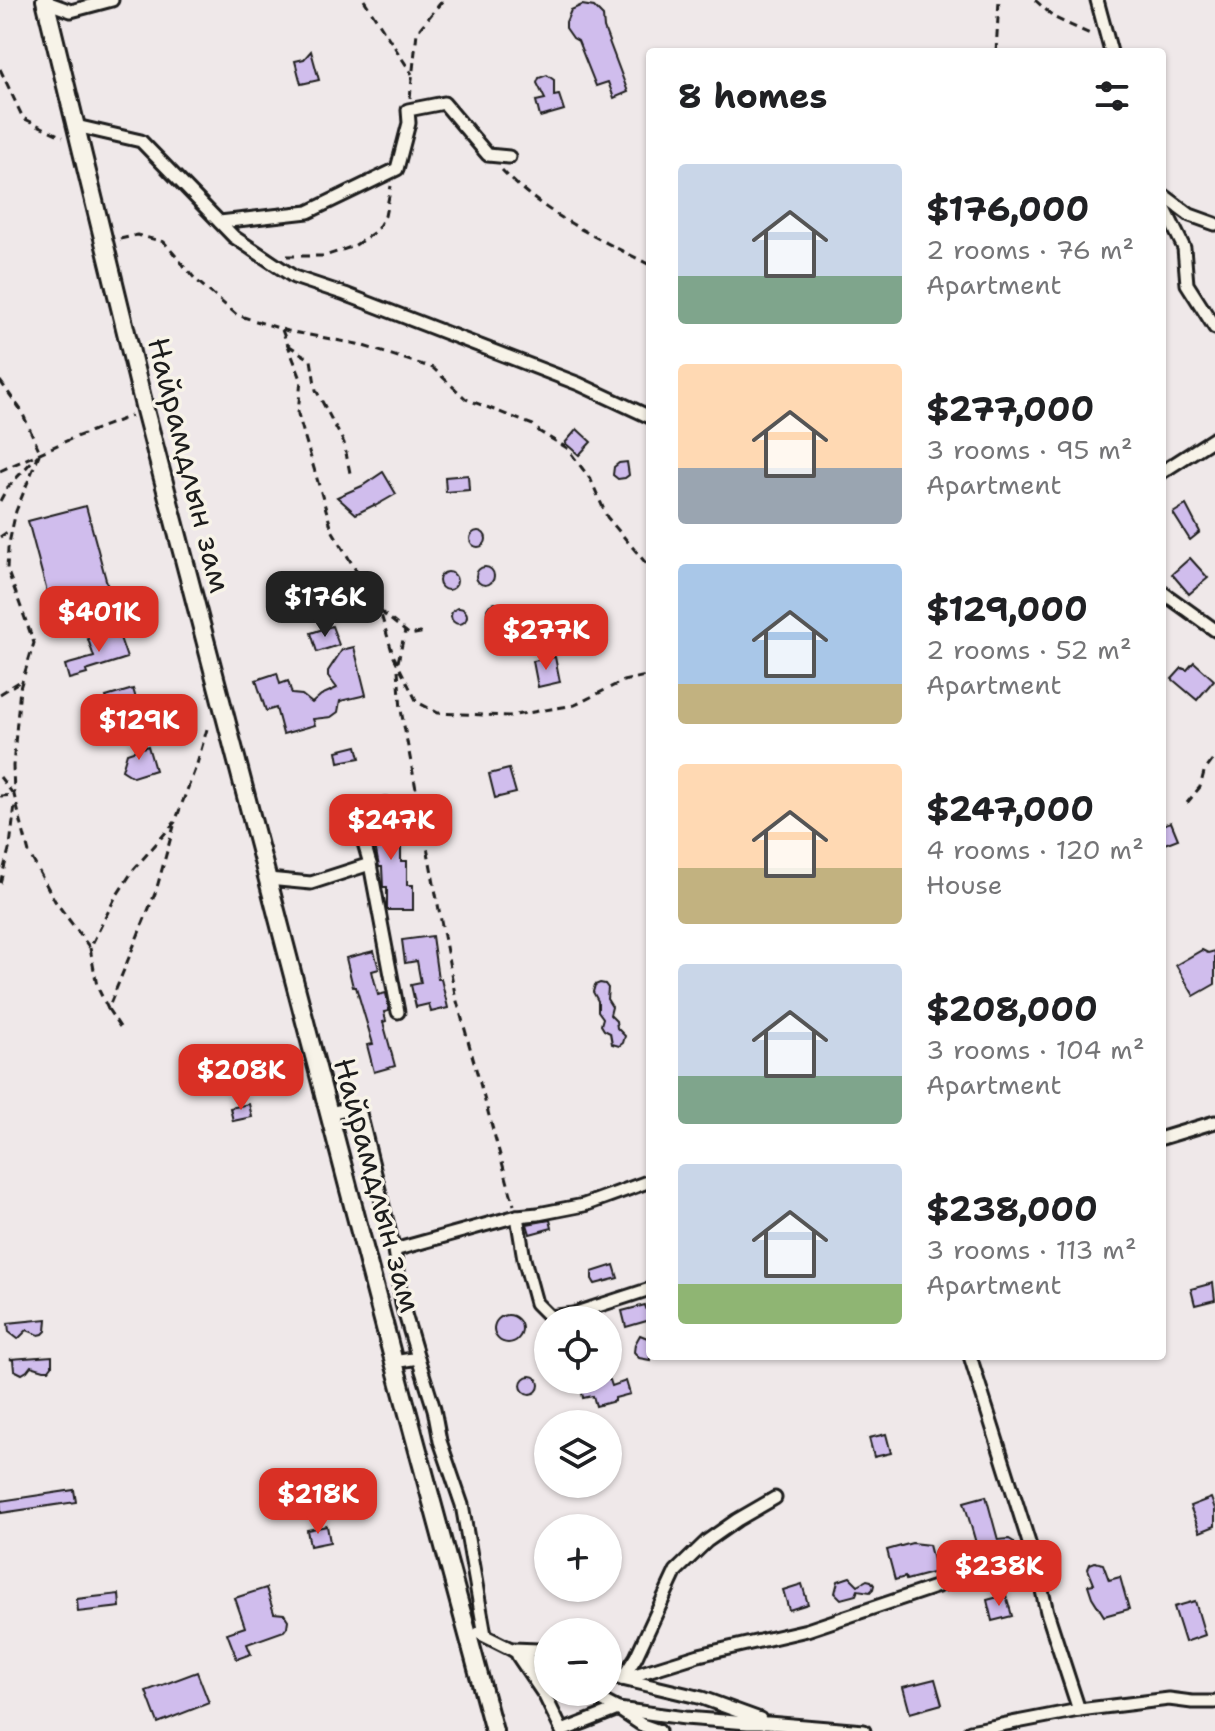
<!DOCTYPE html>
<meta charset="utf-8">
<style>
:root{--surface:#fff;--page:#f6f6f6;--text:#202124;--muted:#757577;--accent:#d93025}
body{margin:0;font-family:"Shantell Sans",sans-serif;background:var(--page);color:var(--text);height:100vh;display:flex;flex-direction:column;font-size:30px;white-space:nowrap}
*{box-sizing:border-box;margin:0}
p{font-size:26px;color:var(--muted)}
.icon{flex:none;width:44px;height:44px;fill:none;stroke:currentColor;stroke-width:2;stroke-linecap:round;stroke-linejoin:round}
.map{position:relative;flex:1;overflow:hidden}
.drawer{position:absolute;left:646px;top:48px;width:520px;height:1312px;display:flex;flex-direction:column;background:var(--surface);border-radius:8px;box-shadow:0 2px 6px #0004}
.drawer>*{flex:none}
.tools{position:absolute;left:534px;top:1306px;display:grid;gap:16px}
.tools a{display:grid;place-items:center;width:88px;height:88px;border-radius:50%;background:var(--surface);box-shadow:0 2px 6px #0004;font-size:40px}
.price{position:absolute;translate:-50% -68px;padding:0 18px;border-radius:16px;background:var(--accent);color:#fff;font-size:26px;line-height:52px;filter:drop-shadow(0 2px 4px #0008)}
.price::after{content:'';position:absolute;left:50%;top:48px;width:24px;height:18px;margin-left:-12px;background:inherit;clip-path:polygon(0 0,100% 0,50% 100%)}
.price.on{background:#222;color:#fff}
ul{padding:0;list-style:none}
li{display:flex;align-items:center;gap:24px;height:200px;padding:0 32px}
li span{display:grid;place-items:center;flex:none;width:224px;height:160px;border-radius:8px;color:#555}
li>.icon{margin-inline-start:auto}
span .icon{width:96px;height:96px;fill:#fffc;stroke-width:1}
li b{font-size:34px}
h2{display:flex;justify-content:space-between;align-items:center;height:96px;padding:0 32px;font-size:34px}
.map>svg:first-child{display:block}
</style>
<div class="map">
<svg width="1215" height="1731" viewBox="0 0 1215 1731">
<rect width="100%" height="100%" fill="#efe8e9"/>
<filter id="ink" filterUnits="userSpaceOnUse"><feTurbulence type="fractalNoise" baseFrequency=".0125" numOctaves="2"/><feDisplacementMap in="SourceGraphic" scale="16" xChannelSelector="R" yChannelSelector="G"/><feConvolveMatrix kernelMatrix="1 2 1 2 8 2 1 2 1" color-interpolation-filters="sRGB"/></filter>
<g filter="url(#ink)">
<g fill="#d0bded" stroke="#1c1c1c" stroke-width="2">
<path d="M582,5L594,7L603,16L604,28L628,92L614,98L608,82L596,86L578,41L573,38L566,28V22L571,10Z"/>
<path d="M311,51L319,80L301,84L295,61L304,59Z"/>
<path d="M547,75L554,80V96L559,95L564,110L540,117L536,101L545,99L537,83L539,78Z"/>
<path d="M577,429L591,442L579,455L565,443Z"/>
<path d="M627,462L629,475L625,478L618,479L613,475L614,467L619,463Z"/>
<path d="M383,472L396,494L375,506L374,505L356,514L337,497L362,486Z"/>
<path d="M468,475L469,490L446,492L445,477Z"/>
<path d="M1186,505L1200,532L1190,540L1173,513Z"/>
<path d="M86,506L109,591L51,607L28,521Z"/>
<circle cx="478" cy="539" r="8"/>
<path d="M1190,558L1208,578L1189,594L1172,574Z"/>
<circle cx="485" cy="576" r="9"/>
<circle cx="448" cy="581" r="9"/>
<path d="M337,584L342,602L318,609L313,590Z"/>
<circle cx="495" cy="611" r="8"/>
<circle cx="459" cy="616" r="8"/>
<path d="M332,626L339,645L317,652L311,633Z"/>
<path d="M117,629L127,658L86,671L87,674L69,679L65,665L94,657L88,639Z"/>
<path d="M354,647L366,695L340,701L338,712L331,717L313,719L315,725L283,734L276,708L266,711L256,680L277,673L280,684L288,681L292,694L302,695L312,703L321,695L337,688L328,676V671L342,650Z"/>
<path d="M555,657L560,682L538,687L533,661Z"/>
<path d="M1194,662L1214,680L1197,700L1172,679L1182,668L1187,670Z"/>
<path d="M133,689L142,717L115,725L106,697Z"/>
<path d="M148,746L155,770L133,777L122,770L127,753Z"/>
<path d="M357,746L360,758L339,762L337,751Z"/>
<path d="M509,769L516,793L495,798L489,774Z"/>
<path d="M390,811H394V838H401V861H407V885H413V910H387V887H383L382,867H379L375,845H373L370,833V817Z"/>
<path d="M1171,822L1178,839L1162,845V825Z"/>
<path d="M432,936L438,979H441L448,1008L431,1012L429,1004L416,1007L411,985L421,983L417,961L405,963L402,940Z"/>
<path d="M1202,950L1208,953L1215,951V984L1194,996L1176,965Z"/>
<path d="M374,951L379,969L372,971L378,995L386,993L389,1011L384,1012L386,1021L383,1022L395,1066L374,1072L367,1045L373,1044L356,987H353L346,958Z"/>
<path d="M600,983L605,984L608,988L607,999L612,1007L610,1015L616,1021L617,1028L625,1036L623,1043L619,1046L612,1044L610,1033L604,1030L601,1025L603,1018L598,1011V1001L593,992L595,985Z"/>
<path d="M249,1104L252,1117L233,1121L230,1108Z"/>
<path d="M550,1220L552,1228L530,1234L527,1224Z"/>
<path d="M614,1265L618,1278L595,1284L592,1279V1272Z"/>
<path d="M1213,1283L1215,1300L1195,1305L1191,1289Z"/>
<path d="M645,1305L650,1320L626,1327L622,1311Z"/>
<circle cx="508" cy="1329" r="14"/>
<path d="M47,1319L46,1331L43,1334L39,1335L27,1330L18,1339L9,1332L8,1323Z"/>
<path d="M640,1335L650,1339V1360L639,1358L634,1352L635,1344Z"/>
<path d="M52,1356V1366L49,1370H44L31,1366L27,1371L22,1374L14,1370L13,1360L10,1359Z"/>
<circle cx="530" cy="1385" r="9"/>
<path d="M590,1380H610L612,1386L626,1381L630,1394L615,1398V1401L596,1406L593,1396L583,1398L580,1382Z"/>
<path d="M886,1434L891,1453L874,1457L869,1438Z"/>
<path d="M74,1490L76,1502L1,1513L0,1501Z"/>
<path d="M986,1496L998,1540L1009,1539L1014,1542L1015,1548L1006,1559L1019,1566L1020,1570L1018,1575L1009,1574L1003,1561L983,1567L964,1502Z"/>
<path d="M1211,1498L1215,1509V1526L1200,1532L1190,1506Z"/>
<path d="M327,1526L330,1542L310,1546L307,1530Z"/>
<path d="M912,1543L929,1545L936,1572L906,1580L905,1577L895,1580L887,1550Z"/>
<path d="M1095,1562L1103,1564L1109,1580L1120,1577L1129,1609L1104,1616L1092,1597L1088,1585L1094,1584L1088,1569L1090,1564Z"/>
<path d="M850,1577L858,1585L867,1580L871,1581L874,1585L873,1589L870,1592L858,1590L856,1595L841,1599L835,1593L838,1581Z"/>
<path d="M802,1584L808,1604L789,1610L783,1590Z"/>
<path d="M266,1588L274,1613L284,1614L288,1620L287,1627L284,1631L247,1644L251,1654L237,1659L227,1633L245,1627L235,1598Z"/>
<path d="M119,1594L120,1607L78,1612L77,1599Z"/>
<path d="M1006,1595L1012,1616L992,1621L987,1600Z"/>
<path d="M1195,1601L1205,1635L1185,1642L1174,1607Z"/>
<path d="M197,1672L209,1703L158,1723L146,1691Z"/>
<path d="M935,1679L942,1704L910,1713L903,1687Z"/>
</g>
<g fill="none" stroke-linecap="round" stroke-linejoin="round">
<g stroke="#1c1c1c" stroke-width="17">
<g id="street">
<path d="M1097,0L1111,52"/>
<path d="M46,2L71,11L112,0"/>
<path d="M76,126L141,141L234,237L294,277L345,294L579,384L650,417"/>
<path d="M1162,194L1190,215L1215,224"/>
<path d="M1162,203L1184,248L1187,284L1215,328"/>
<path d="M220,222L308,212L397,169L409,123L408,110L444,103L488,155L509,157"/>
<path d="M1162,472L1215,438"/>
<path d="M1162,592L1215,630"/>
<path d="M386,804L355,812L370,864L398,1012"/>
<path d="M268,879L311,883L370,864"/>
<path d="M329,1113L347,1109L360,1113L394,1250L402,1304L418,1358L394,1362"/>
<path d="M1162,1138L1215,1122"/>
<path d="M517,1216L524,1259L536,1303L550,1317L573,1314L650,1289"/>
<path d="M394,1250L517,1216L538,1214L584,1205L650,1181"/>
<path d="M970,1356L1036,1565L1047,1612L1079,1710"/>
<path d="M418,1358L434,1409L440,1441L462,1505L485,1635"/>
<path d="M479,1633L511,1649L548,1671"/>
<path d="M513,1649L538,1650L548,1653"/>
<path d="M518,1656L545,1696L562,1731"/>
<path d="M608,1674L622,1679L702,1698L760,1719"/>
<path d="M622,1679L699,1655L807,1630L944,1584"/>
<path d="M622,1679L636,1657L676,1571L707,1541L737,1520L775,1498"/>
<path d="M586,1692L618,1709L685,1718L748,1723H768L864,1731"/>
<path d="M562,1731L618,1709L642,1725L659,1731"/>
<path d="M970,1731L1079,1710L1169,1699L1192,1702H1215"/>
</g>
</g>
<g stroke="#1c1c1c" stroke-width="22">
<path id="secondary" d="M45,0L145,410L394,1362L494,1731"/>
</g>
<g stroke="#1c1c1c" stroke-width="3" stroke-dasharray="8 6" stroke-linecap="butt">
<path d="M364,0L412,74"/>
<path d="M1035,0L1055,18L1092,35"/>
<path d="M996,52L999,0"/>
<path d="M0,69L23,118L63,137"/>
<path d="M410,98L417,32L443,0"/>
<path d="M502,170C545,215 596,237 650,265"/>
<path d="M120,239L137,235L164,242L196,280L237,315L288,331L357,344L433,368L466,399L533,425L540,432L567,448L591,480L607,517L650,568"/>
<path d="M287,256H325L354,246L376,231L385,216L391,186"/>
<path d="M282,330L301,379L298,414L332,530L380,611L393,655L417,702L438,713L509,716L575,705L623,681L650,675"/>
<path d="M288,345L311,360L316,390L344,443L350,473"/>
<path d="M0,381L21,410L40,452L16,511L8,548L7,569L34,643L20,688L13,766L14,795L29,853L55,901L90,948L115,898L134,869L175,822L197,764L207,729L212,726"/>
<path d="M0,471L73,438L131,416"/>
<path d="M0,501L7,488L38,455"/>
<path d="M0,537L10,530"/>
<path d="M380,611L410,635L425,632"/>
<path d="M398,662L405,631"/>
<path d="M398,670L401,710L455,994L514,1205"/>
<path d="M0,694L22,680"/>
<path d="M0,777L14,795"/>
<path d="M0,796L14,795"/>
<path d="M1187,803L1200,787L1204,772L1215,757"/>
<path d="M0,883L10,846L15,805"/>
<path d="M90,948L97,986L108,1009"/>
<path d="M120,1027L108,1009L156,891L174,826"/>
</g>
<use href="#street" stroke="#f7f3e8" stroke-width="11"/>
<use href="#secondary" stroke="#f7f3e8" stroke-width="16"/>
</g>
</g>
<g text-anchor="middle" stroke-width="7" stroke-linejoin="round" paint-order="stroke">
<g font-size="30" fill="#1c1c1c" stroke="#f7f3e8">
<text transform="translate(189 465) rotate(76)" y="10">Найрамдлын зам</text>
<text transform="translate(377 1185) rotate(75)" y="10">Найрамдлын зам</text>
</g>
</g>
</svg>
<div class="tools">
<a><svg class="icon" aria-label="locate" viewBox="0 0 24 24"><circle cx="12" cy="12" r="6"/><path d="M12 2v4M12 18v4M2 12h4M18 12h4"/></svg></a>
<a><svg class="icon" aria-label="layers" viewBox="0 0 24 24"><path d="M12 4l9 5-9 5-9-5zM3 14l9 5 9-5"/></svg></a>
<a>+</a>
<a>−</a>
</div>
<b class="price on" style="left:325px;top:639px">$176K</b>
<b class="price" style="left:99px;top:654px">$401K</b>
<b class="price" style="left:546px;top:672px">$277K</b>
<b class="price" style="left:139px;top:762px">$129K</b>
<b class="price" style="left:391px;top:862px">$247K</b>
<b class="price" style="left:241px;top:1112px">$208K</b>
<b class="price" style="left:318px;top:1536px">$218K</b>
<b class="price" style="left:999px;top:1608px">$238K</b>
<section class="drawer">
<h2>8 homes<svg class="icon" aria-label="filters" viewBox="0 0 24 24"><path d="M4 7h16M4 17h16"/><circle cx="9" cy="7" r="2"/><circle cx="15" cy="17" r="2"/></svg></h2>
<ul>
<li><span style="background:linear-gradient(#c9d6e8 70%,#7fa58c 0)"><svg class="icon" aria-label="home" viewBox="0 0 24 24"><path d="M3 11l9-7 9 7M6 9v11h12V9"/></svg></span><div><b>$176,000</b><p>2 rooms · 76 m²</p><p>Apartment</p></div></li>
<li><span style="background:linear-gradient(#ffd9b3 65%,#9aa5b1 0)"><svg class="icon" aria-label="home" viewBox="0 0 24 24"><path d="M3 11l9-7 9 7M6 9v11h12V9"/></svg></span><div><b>$277,000</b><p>3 rooms · 95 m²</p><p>Apartment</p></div></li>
<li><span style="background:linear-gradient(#a9c7e8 75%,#c2b280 0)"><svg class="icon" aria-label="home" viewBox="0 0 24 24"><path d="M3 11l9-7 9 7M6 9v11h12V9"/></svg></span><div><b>$129,000</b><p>2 rooms · 52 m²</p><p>Apartment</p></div></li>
<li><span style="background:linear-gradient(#ffd9b3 65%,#c2b280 0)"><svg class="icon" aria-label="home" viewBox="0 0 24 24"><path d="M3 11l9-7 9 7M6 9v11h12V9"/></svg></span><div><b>$247,000</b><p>4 rooms · 120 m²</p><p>House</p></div></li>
<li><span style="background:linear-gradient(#c9d6e8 70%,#7fa58c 0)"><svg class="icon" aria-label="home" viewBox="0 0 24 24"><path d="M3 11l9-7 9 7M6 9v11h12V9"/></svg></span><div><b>$208,000</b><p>3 rooms · 104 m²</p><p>Apartment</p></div></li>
<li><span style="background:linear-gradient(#c9d6e8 75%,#8fb573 0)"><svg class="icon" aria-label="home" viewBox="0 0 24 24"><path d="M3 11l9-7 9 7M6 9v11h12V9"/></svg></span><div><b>$238,000</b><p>3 rooms · 113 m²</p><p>Apartment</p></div></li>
</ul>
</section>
</div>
